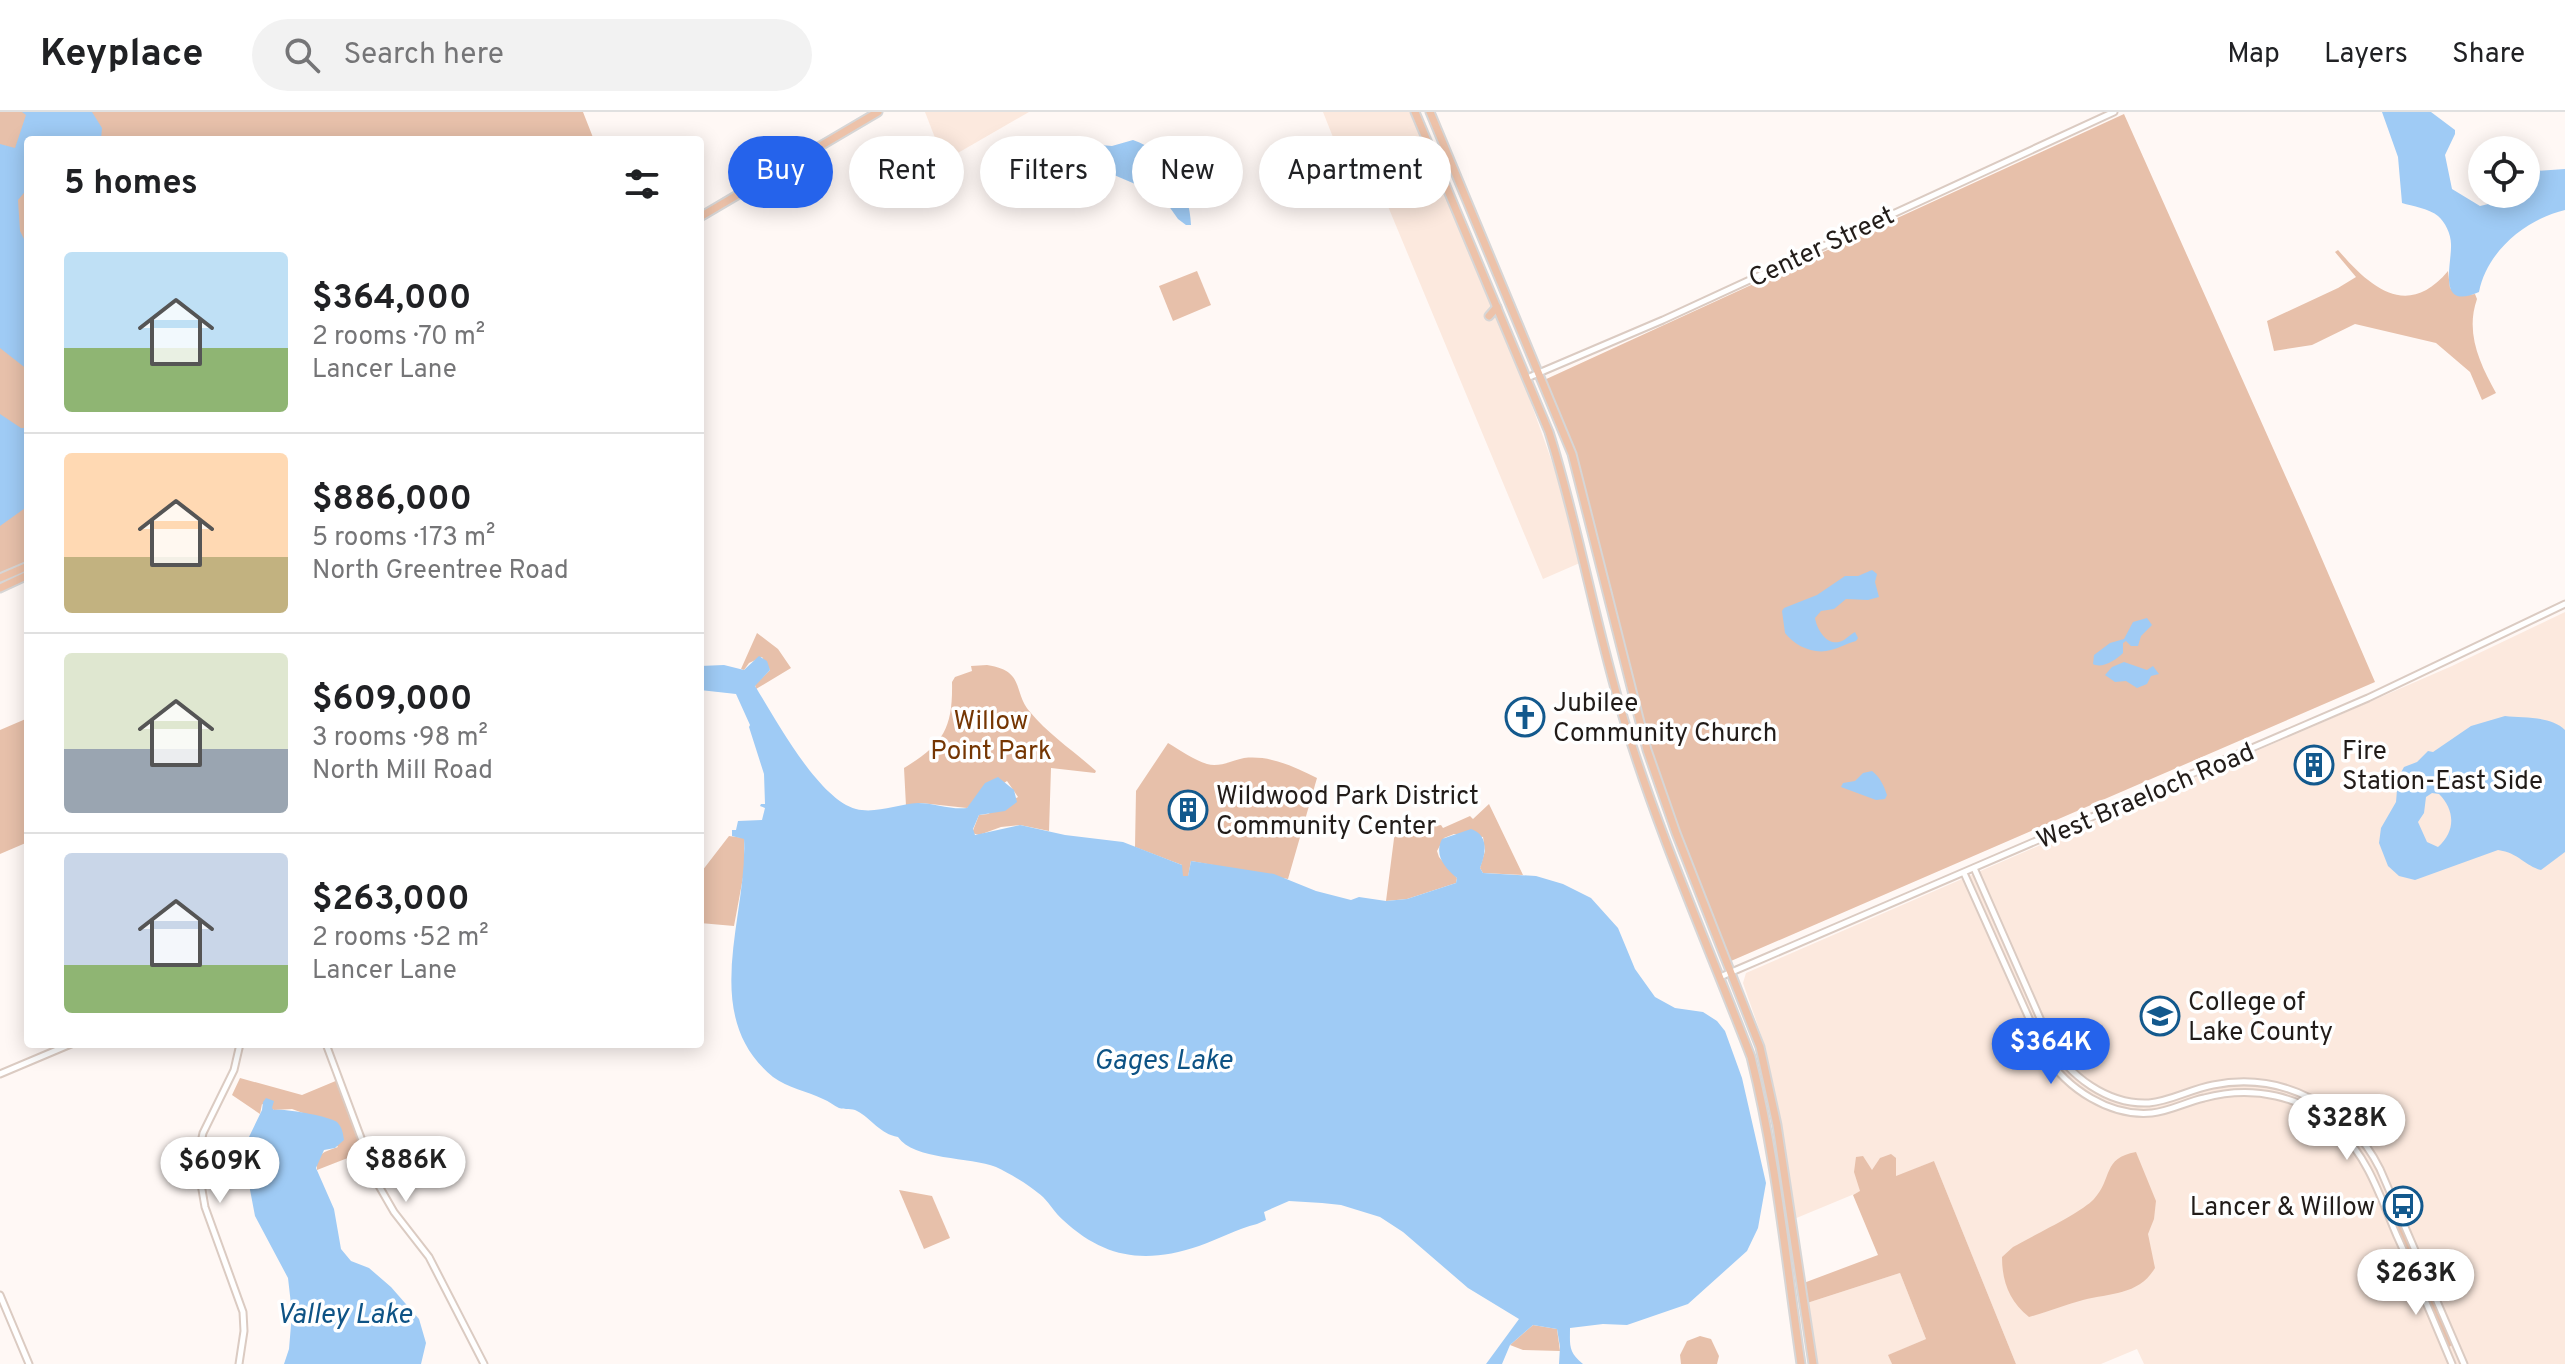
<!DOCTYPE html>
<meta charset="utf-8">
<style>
:root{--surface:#fff;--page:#f2f2f2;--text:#202124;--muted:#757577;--line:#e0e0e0;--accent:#2563eb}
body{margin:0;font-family:Overpass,sans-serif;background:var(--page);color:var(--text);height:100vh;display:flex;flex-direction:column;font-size:30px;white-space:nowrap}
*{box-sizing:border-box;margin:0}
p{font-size:26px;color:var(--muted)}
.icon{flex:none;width:44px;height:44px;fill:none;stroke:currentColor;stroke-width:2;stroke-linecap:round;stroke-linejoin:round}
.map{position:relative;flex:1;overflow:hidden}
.sheet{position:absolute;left:24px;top:24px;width:680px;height:912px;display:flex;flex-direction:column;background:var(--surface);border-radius:8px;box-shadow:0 4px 20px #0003}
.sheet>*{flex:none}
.guide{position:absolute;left:728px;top:24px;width:760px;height:72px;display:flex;gap:16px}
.controls{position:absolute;left:2468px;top:24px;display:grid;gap:16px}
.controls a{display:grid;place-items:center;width:72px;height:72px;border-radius:50%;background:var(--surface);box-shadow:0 4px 20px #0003;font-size:40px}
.price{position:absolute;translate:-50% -68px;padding:0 18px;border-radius:28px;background:#fff;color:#222;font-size:26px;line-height:52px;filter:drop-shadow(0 2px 4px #0008)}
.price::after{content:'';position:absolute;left:50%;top:48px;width:24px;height:18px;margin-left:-12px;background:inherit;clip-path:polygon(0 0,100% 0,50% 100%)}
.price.active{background:var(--accent);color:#fff}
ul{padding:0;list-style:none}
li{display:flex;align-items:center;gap:24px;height:200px;padding:0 40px}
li+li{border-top:2px solid var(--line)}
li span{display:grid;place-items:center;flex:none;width:224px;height:160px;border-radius:8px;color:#555}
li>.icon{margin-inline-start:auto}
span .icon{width:96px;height:96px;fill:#fffc;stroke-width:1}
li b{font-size:34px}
h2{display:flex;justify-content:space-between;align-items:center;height:96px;padding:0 40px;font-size:34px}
.tag{padding:0 28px;border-radius:36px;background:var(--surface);box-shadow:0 4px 20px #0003;font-size:28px;line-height:72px}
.tag.active{background:var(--accent);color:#fff}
header{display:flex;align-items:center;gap:48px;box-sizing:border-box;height:112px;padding:0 40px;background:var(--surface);border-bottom:2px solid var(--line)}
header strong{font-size:38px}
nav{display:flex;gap:44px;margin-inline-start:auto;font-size:28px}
.search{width:560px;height:72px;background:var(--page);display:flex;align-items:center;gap:20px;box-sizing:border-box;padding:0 28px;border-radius:44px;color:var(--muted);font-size:30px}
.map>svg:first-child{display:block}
</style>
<header>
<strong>Keyplace</strong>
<div class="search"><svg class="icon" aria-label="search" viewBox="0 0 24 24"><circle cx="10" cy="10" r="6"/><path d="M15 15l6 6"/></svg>Search here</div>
<nav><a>Map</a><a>Layers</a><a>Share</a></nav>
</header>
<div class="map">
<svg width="2565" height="1252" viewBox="0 0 2565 1252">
<rect width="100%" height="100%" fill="#fff8f5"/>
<g fill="#fce9de">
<path d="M925,0H1029L944,49Z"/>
<path d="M1323,0H1412L1520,260L1561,375L1582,450L1543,467L1382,80L1358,88Z"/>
<path d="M2565,500V1252H2144L2137,1237L2101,1252H2016L1934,1049L1794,1107L1766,937L1743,871L1746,861L2452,554Z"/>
<path d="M1900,1161L1926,1227L1889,1243L1892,1252H1813L1804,1192Z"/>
</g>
<g fill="#e7c0aa">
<path d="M0,0H583L594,28H28V454L0,466Z"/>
<path d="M2124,2L2306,410L2375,570L1731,849L1659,672L1635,593L1612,480L1582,366L1542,269Z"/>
<path d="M2338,138C2370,175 2407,208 2448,159L2450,176L2462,184L2475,182L2477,187C2465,221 2480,252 2496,281L2482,288L2470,260L2436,231L2355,212L2312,233L2274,239L2267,209L2338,176L2356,165L2335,140Z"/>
<path d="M1197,159L1211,193L1173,209L1159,174Z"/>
<path d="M757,521L778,537L791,556L756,577L755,573L770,558L762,545L749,551L744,558L741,557Z"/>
<path d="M987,553C1026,559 1012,579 1030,600C1048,622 1075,640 1096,659L1095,661L1051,656L1049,719L1020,713L1001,715L979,723L972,721L979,703L988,702L1018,685L1007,669L967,696L921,691L906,694L904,656C943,632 953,617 952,570L955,565L972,559L971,554Z"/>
<path d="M28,606V730L0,742V618Z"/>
<path d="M1168,631C1180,638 1194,648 1207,652C1219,656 1233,648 1244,646C1271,643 1294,655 1317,666L1288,767L1191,749L1188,765L1182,764V753L1135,735L1136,679Z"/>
<path d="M1489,692L1523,763L1483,761L1480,756L1485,739L1483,725L1454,722L1444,726L1437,739L1439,745L1457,766L1456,771L1407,787L1386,789L1396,711L1413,716L1415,723H1419V717L1441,713L1443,716L1470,704L1473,707Z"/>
<path d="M729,724L744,726V760L734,814L700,811V758L702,759Z"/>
<path d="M240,966L302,983L338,968L363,1040L317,1058C316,1040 325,1040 338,1035L311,1004L292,997L274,998L262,992L260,1002L232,983Z"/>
<path d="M2136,1040L2156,1089L2154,1107L2148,1122L2155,1156C2139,1183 2111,1181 2083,1188C2065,1193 2047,1200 2029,1205C2009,1189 2002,1169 2002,1145L2013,1135C2032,1124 2081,1101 2094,1087C2113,1066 2102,1046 2136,1040Z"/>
<path d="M1891,1042L1896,1046V1064L1934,1049L2016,1252H1892L1888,1243L1926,1227L1900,1161L1804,1192L1801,1172L1878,1143L1853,1083L1860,1079L1854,1060L1856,1045L1863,1044L1872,1058L1880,1046Z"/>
<path d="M899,1078L932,1084L950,1126L924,1137Z"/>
<path d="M2394,1095L2452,1233L2449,1235L2389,1097Z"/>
<path d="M1533,1213L1557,1217L1560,1239L1523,1238L1510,1233Z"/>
<path d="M1700,1224L1711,1227L1719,1244L1717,1252H1681L1680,1243L1687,1229Z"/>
</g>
<g fill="#9fcbf5" fill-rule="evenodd">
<path d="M22,0H92L102,16L101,28L83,26L28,28V76L18,88L20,119L28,135V258L0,236V32L15,36L26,3Z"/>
<path d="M2382,0H2431L2455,18V22L2445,43L2452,77L2480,94L2513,86L2517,82H2526V71L2535,59L2565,57V98C2526,107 2487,139 2479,180C2436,199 2452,153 2451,132C2451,122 2445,110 2438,104C2430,97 2412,94 2402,91L2398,45Z"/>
<path d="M1133,28C1168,40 1190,77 1191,113H1186L1178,107L1161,83L1107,60L1078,52L1069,39L1070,37L1088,32L1112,34Z"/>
<path d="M0,302L21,316H28V394L0,414Z"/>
<path d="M1872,458L1877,462L1875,470L1879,485L1868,488L1846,487L1834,497L1821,499L1815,506C1817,518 1828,537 1844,528C1848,525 1851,522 1855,520L1858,526L1856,529C1847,531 1840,536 1831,538C1814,543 1795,534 1785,521L1782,499L1784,496L1817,483L1845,464H1858Z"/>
<path d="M2147,506L2152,513L2141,524L2138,534H2131L2126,529L2123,531V541C2116,548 2102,557 2093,552L2094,543L2110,531L2124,527L2133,510Z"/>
<path d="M759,544L767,549L770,558L755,574C775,606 818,687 856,697C876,702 898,692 918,691C934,691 951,698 967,696L985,671L998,665L1014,678L1017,690L1005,699L979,703L973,717L975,723L1020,713L1065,723L1123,730L1182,753L1183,764H1188L1191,749L1274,762L1316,779L1351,788L1359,785L1386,789L1407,787L1456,771L1457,766C1444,755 1434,743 1442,727L1471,717C1489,723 1486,741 1480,756L1483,761L1536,764L1563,772L1591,786L1618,816L1635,857L1655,885L1675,896L1703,900L1717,909L1725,919L1742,966L1766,1071L1758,1116L1747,1139L1688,1192L1627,1213L1603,1212L1570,1216C1570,1233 1568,1240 1583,1252H1559L1560,1235L1557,1217L1533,1213L1510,1233L1502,1252H1486L1519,1207L1468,1176L1403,1120L1380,1105L1341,1093L1322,1091L1289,1089L1264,1100L1266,1108L1257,1112C1237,1117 1219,1127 1199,1134C1146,1152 1105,1147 1063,1108C1055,1101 1050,1092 1043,1085C1031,1074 1011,1062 996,1055C971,1045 913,1048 898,1025C880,1022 872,1007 857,999C852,996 845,998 839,996C834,994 829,989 823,987C807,979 788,976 773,965C698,903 748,806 744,727L732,724V718H736L738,709L762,708L765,696L760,694L761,692H765L764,662L749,615L750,613L736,582L700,578V554L724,553L744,558Z"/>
<path d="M2124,550L2147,558L2153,554L2159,562L2151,564L2147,572L2137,576L2126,569L2115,570L2105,563L2112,555Z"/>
<path d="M2505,604C2524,606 2551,604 2565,618V740L2541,758C2525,754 2519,741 2498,738L2415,768L2399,764L2388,754L2379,731L2381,716L2396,690L2398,666L2404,655L2417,650L2428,639L2433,640L2471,614ZM2432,681L2439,682C2455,698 2456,719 2438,735L2427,730L2418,710L2424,701L2426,685Z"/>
<path d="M1872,659C1880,665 1884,674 1887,683L1885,687L1876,688L1841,675L1843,671L1855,669L1863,661Z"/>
<path d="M266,986L274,989L272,996L274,998C283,996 329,1004 337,1010C342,1015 343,1021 344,1028L335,1036L324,1038L316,1056L334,1097L341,1137L351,1149L369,1156L391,1175L419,1207L426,1231L421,1252H284L289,1237L292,1201L288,1166L255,1104L247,1062L248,1027L262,998L263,990Z"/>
</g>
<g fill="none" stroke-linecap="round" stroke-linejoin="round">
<g stroke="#dbcbc2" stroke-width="9">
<g id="tertiary">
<path d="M1527,266L1663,208L2114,0"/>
<path d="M1974,756L2050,929C2068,964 2108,993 2149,991C2171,989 2191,977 2213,973C2283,959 2349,995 2380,1057L2464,1252"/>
<path d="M1964,761L2045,942C2067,977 2110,1005 2152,1001C2170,999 2186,990 2204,986C2252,973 2303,983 2339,1018C2369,1047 2381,1087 2397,1124C2416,1166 2434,1209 2452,1252"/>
<path d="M1720,865L2368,586L2565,492"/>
<path d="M326,932L379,1074L394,1100L429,1145L484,1252"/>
<path d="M0,962L71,932"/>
<path d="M0,1183L29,1252"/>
<path d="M239,1252L244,1219L243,1200L205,1095L197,1049L203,1021L234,958L240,932"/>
</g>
</g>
<g stroke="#d7d6d6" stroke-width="11">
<g id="primary">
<path d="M1415,0L1549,320C1579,415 1595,513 1624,608C1659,723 1708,833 1751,945C1776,1045 1786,1150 1801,1252"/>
<path d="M1430,0L1572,342L1647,638L1676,721L1760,935L1777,1013L1813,1252"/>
<path d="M700,105L878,0"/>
<path d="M1489,204L1497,195"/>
<path d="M0,466L28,454"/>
<path d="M0,476L28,463"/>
</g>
</g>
<use href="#tertiary" stroke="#fff" stroke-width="5"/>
<use href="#primary" stroke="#edc2a9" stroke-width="7"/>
</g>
<defs>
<g id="church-ring" transform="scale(2)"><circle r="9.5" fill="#fff" stroke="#13598d" stroke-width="1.5"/><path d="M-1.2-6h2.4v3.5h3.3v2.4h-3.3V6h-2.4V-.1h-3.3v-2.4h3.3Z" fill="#13598d"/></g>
<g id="building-ring" transform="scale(2)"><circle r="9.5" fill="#fff" stroke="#13598d" stroke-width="1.5"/><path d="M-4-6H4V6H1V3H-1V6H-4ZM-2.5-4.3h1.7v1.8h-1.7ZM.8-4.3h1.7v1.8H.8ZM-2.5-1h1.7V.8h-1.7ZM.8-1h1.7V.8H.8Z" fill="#13598d"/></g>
<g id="university-ring" transform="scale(2)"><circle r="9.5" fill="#fff" stroke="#13598d" stroke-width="1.5"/><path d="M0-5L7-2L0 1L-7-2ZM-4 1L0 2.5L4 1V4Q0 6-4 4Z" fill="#13598d"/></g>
<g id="bus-ring" transform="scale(2)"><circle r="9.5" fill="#fff" stroke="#13598d" stroke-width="1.5"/><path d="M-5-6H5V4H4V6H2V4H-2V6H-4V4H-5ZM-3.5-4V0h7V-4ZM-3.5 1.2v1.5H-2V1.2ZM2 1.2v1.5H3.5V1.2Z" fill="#13598d"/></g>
</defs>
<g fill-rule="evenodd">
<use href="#church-ring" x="1525" y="605"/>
<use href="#building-ring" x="2314" y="653"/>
<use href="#building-ring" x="1188" y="698"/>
<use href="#university-ring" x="2160" y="904"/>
<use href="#bus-ring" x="2403" y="1094"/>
</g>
<g text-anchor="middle" stroke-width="7" stroke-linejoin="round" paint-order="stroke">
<g font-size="26" fill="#221c19" stroke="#fff">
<text transform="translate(1821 134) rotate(-25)" y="9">Center Street</text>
<text transform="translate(2145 683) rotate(-23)" y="9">West Braeloch Road</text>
</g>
<g font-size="26" fill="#221c19" stroke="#fff" text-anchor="start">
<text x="1553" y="599">Jubilee<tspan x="1553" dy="30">Community Church</tspan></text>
<text x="2342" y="647">Fire<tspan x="2342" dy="30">Station-East Side</tspan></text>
<text x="1216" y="692">Wildwood Park District<tspan x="1216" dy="30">Community Center</tspan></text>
<text x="2188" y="898">College of<tspan x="2188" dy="30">Lake County</tspan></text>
<text x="2375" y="1103" text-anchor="end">Lancer &amp; Willow</text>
</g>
<g font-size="26" fill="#753603" stroke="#fff">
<text x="991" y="617">Willow<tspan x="991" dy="30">Point Park</tspan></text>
</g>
<g font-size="28" font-style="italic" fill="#0e5385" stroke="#fff">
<text x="1163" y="957">Gages Lake</text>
<text x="344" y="1211">Valley Lake</text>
</g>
</g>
</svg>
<div class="controls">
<a><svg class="icon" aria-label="locate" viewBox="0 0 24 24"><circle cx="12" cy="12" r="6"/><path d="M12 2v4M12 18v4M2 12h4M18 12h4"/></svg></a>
</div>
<b class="price active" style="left:2051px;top:974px">$364K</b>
<b class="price" style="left:2347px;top:1050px">$328K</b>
<b class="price" style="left:406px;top:1092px">$886K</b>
<b class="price" style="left:220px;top:1093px">$609K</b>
<b class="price" style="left:2416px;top:1205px">$263K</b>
<div class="guide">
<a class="tag active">Buy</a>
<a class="tag">Rent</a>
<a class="tag">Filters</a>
<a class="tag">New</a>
<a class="tag">Apartment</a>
</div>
<section class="sheet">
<h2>5 homes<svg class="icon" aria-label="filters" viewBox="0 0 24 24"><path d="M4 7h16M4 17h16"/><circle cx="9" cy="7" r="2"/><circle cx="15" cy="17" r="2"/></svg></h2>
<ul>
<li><span style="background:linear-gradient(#bfe0f5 60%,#8fb573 0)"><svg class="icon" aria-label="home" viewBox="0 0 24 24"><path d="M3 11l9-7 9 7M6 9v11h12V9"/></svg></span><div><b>$364,000</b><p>2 rooms · 70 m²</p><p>Lancer Lane</p></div></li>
<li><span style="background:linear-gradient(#ffd9b3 65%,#c2b280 0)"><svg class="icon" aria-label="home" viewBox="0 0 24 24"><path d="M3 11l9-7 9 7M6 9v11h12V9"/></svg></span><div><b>$886,000</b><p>5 rooms · 173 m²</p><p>North Greentree Road</p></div></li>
<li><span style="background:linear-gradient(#dfe7d0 60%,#9aa5b1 0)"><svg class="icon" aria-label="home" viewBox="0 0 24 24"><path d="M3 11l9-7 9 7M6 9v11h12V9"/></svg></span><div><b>$609,000</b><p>3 rooms · 98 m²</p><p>North Mill Road</p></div></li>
<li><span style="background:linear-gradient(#c9d6e8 70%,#8fb573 0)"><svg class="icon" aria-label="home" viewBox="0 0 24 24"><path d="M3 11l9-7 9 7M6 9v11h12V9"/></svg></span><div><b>$263,000</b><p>2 rooms · 52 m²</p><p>Lancer Lane</p></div></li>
</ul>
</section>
</div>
